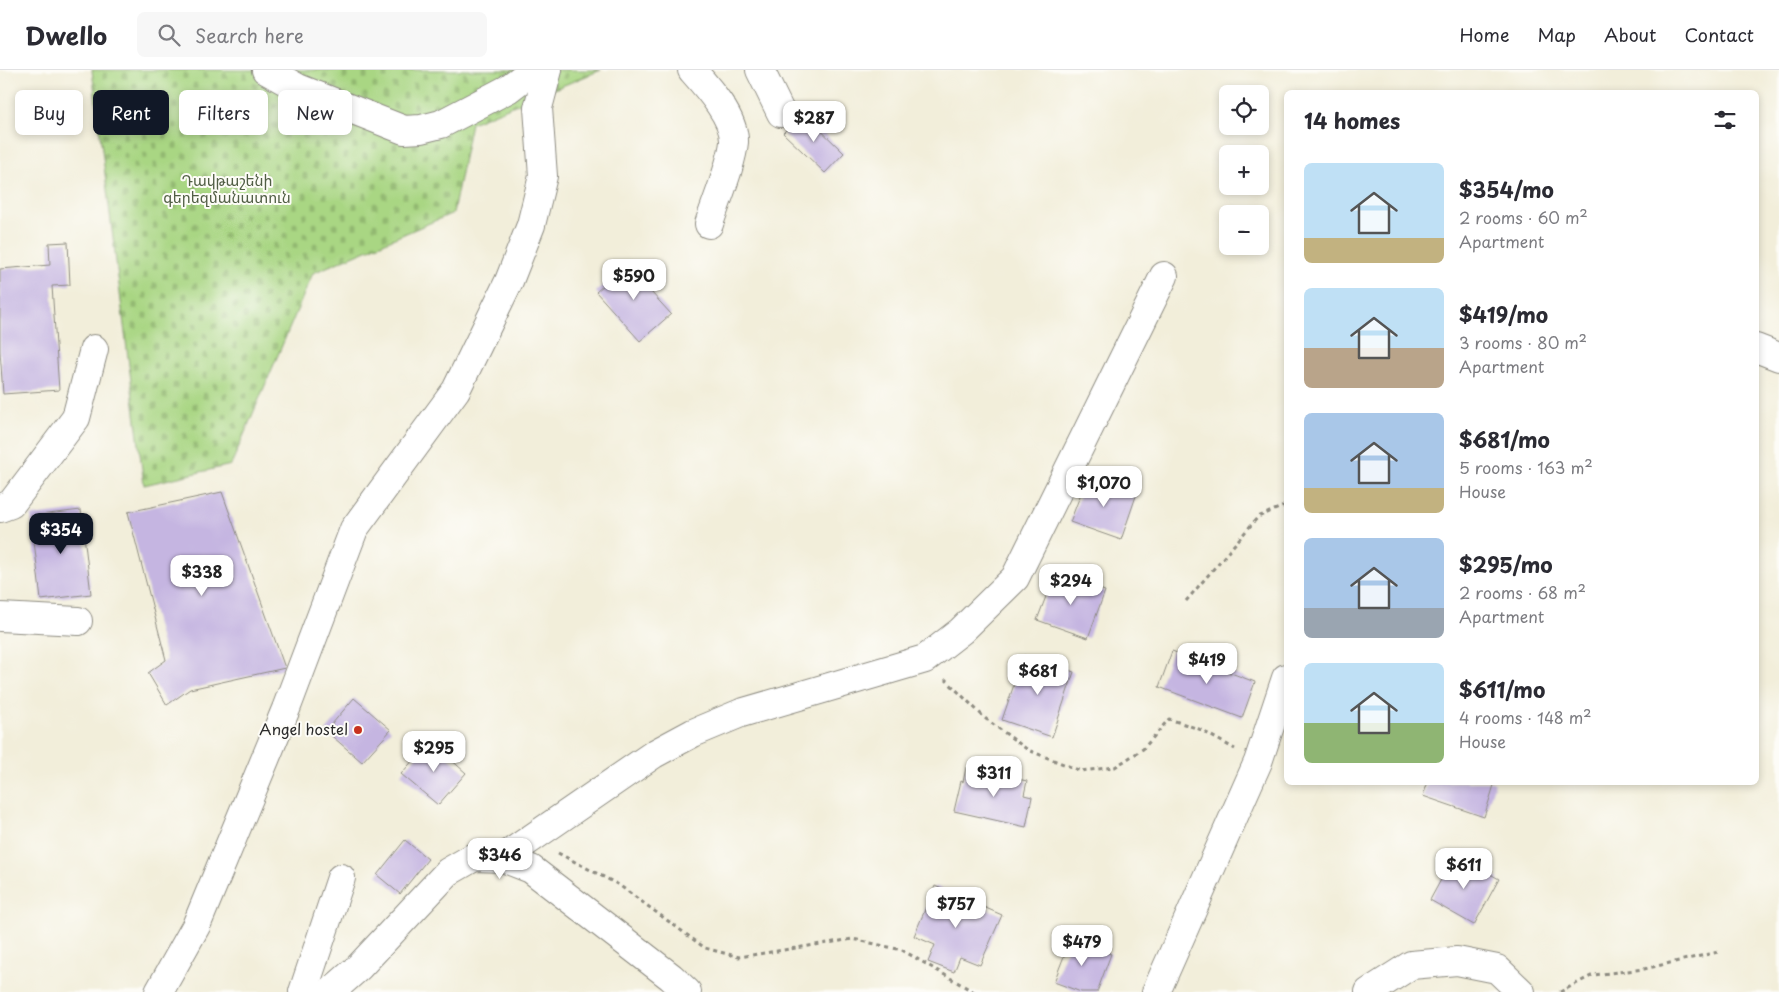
<!DOCTYPE html>
<meta charset="utf-8">
<style>
:root{--surface:#fff;--page:#f7f7f7;--text:#2b2b33;--muted:#7c7c81;--line:#e1e1e2;--accent:#111827}
body{margin:0;font-family:"Playpen Sans","Noto Sans Armenian",sans-serif;background:var(--page);color:var(--text);height:100vh;display:flex;flex-direction:column;font-size:19px;white-space:nowrap}
*{box-sizing:border-box;margin:0}
p{font-size:16px;color:var(--muted)}
.icon{flex:none;width:28px;height:28px;fill:none;stroke:currentColor;stroke-width:2;stroke-linecap:round;stroke-linejoin:round}
.map{position:relative;flex:1;overflow:hidden}
.details{position:absolute;left:1284px;top:20px;width:475px;height:695px;display:flex;flex-direction:column;background:var(--surface);border-radius:8px;box-shadow:0 2px 8px #0003}
.details>*{flex:none}
.hud{position:absolute;left:15px;top:20px;width:475px;height:45px;display:flex;gap:10px}
.controls{position:absolute;left:1219px;top:15px;display:grid;gap:10px}
.controls a{display:grid;place-items:center;width:50px;height:50px;border-radius:8px;background:var(--surface);box-shadow:0 2px 8px #0003;font-size:25px}
.price{position:absolute;translate:-50% -42px;padding:0 11px;border-radius:10px;background:#fff;color:#222;font-size:16px;line-height:32px;filter:drop-shadow(0 1px 2px #0008)}
.price::after{content:'';position:absolute;left:50%;top:30px;width:15px;height:11px;margin-left:-8px;background:inherit;clip-path:polygon(0 0,100% 0,50% 100%)}
.price.selected{background:var(--accent);color:#fff}
ul{padding:0;list-style:none}
li{display:flex;align-items:center;gap:15px;height:125px;padding:0 20px}
li span{display:grid;place-items:center;flex:none;width:140px;height:100px;border-radius:8px;color:#555}
li>.icon{margin-inline-start:auto}
span .icon{width:60px;height:60px;fill:#fffc;stroke-width:1}
li b{font-size:21px}
h2{display:flex;justify-content:space-between;align-items:center;height:60px;padding:0 20px;font-size:21px}
.tag{padding:0 18px;border-radius:8px;background:var(--surface);box-shadow:0 2px 8px #0003;font-size:18px;line-height:45px}
.tag.selected{background:var(--accent);color:#fff}
header{display:flex;align-items:center;gap:30px;box-sizing:border-box;height:70px;padding:0 25px;background:var(--surface);border-bottom:1px solid var(--line)}
header strong{font-size:24px}
nav{display:flex;gap:28px;margin-inline-start:auto;font-size:18px}
.search{width:350px;height:45px;background:var(--page);display:flex;align-items:center;gap:12px;box-sizing:border-box;padding:0 18px;border-radius:8px;color:var(--muted);font-size:19px}
.map>svg:first-child{display:block}
</style>
<header>
<strong>Dwello</strong>
<div class="search"><svg class="icon" aria-label="search" viewBox="0 0 24 24"><circle cx="10" cy="10" r="6"/><path d="M15 15l6 6"/></svg>Search here</div>
<nav><a>Home</a><a>Map</a><a>About</a><a>Contact</a></nav>
</header>
<div class="map">
<svg width="1779" height="922" viewBox="0 0 1779 922">
<defs>
<pattern id="cemetery-stones" width="16" height="16" patternUnits="userSpaceOnUse" patternTransform="scale(1.25)"><rect width="16" height="16" fill="#a9d683"/><path d="M2 7V4a2 2 0 0 1 4 0v3zM10 15v-3a2 2 0 0 1 4 0v3z" fill="#92b871"/></pattern>
</defs>
<rect width="100%" height="100%" fill="#fdfcf7"/>
<filter id="ink" filterUnits="userSpaceOnUse"><feTurbulence type="fractalNoise" baseFrequency=".02" numOctaves="2"/><feDisplacementMap in="SourceGraphic" scale="10" xChannelSelector="R" yChannelSelector="G"/><feConvolveMatrix kernelMatrix="1 2 1 2 8 2 1 2 1" color-interpolation-filters="sRGB"/></filter>
<filter id="wash" filterUnits="userSpaceOnUse"><feTurbulence type="fractalNoise" baseFrequency=".0096" numOctaves="4" result="noise"/><feDisplacementMap in="SourceGraphic" scale="20" xChannelSelector="R" yChannelSelector="G"/><feGaussianBlur stdDeviation="1.12" result="paint"/><feColorMatrix in="noise" values="0 0 0 0 0 0 0 0 0 0 0 0 0 0 0 0 0 1.4 0 .05"/><feComposite in="paint" operator="in"/></filter>
<g filter="url(#wash)">
<rect width="100%" height="100%" fill="#f2eeda"/>
<path fill="url(#cemetery-stones)" stroke="#6a8057" d="M92,0H601L471,53L453,143L313,203L231,395L144,415Z"/>
<g id="blocks">
<g fill="#c5b5e1">
<path d="M803,43L844,83L825,103L783,63Z"/>
<path d="M68,172L70,215L52,216L59,320L3,324L0,281V199L50,195L49,173Z"/>
<path d="M631,191L656,218L651,222L671,244L640,271L596,222Z"/>
<path d="M1088,405L1137,423L1121,470L1070,452Z"/>
<path d="M222,422L285,598L190,619L167,635L148,603L166,590L128,442Z"/>
<path d="M81,440L91,524L41,530L31,446Z"/>
<path d="M1055,503L1105,521L1088,568L1037,550Z"/>
<path d="M1172,581L1255,612L1242,648L1159,617Z"/>
<path d="M1024,585L1074,602L1052,667L1002,650Z"/>
<path d="M354,628L391,660L362,692L326,661Z"/>
<path d="M430,671L466,703L438,735L401,704Z"/>
<path d="M966,698L1027,711L1024,725L1032,727L1026,757L954,741L961,711L963,712Z"/>
<path d="M1428,712H1495L1484,747L1423,726Z"/>
<path d="M405,770L428,789L400,824L377,805Z"/>
<path d="M1455,784L1499,809L1474,855L1430,830Z"/>
<path d="M935,816L1002,845L980,895L960,887L954,902L928,892L935,875L914,866Z"/>
<path d="M1071,868L1111,884L1097,922H1081L1054,912Z"/>
</g>
</g>
</g>
<g filter="url(#ink)">
<use href="#blocks" fill-opacity="0" stroke="#8e8c82" stroke-width="1"/>
<g fill="none" stroke-linecap="round" stroke-linejoin="round">
<g stroke="#8e8c82" stroke-width="30">
<g id="minor">
<path d="M266,0L298,18L404,60L421,59L441,54L508,19L533,0"/>
<path d="M692,0C707,17 735,48 734,72C732,94 716,132 709,154"/>
<path d="M760,0L781,43"/>
<path d="M1756,278L1779,287"/>
<path d="M0,438L11,434L76,348L94,279"/>
<path d="M0,547L78,551"/>
<path d="M503,788L654,684L693,663L741,643L925,589L961,561L1015,508L1164,206"/>
<path d="M159,922L196,856L286,639L354,459L456,320L509,211L531,155L543,106L538,38L548,0"/>
<path d="M303,922L341,808"/>
<path d="M329,922L334,919L359,897L448,802L474,787L503,788L531,799L671,907L687,922"/>
<path d="M1156,922L1258,692L1286,608"/>
<path d="M1369,922L1411,895L1457,891L1497,899L1521,922"/>
</g>
</g>
<g stroke="#8e8c82" stroke-width="3" stroke-dasharray="4 4" stroke-linecap="butt">
<path d="M1186,531L1258,447L1286,435"/>
<path d="M945,609L986,649L1028,680L1081,701L1115,697L1143,679L1169,649L1199,659L1235,679"/>
<path d="M558,783L619,815L705,878L739,887L853,869L902,880L974,922"/>
<path d="M1560,922L1593,905L1644,899L1718,882"/>
</g>
<use href="#minor" stroke="#fff" stroke-width="28"/>
</g>
</g>
<circle fill="#c8321e" stroke="#fdfcf7" stroke-width="2" cx="358" cy="660" r="5"/>
<g text-anchor="middle" stroke-width="4" stroke-linejoin="round" paint-order="stroke">
<g font-size="15" fill="#515e45" stroke="#fdfcf7">
<text x="227" y="116">Դավթաշենի<tspan x="227" dy="17">գերեզմանատուն</tspan></text>
</g>
<g font-size="15" fill="#2b2b2b" stroke="#fdfcf7" text-anchor="end">
<text x="348" y="665">Angel hostel</text>
</g>
</g>
</svg>
<div class="controls">
<a><svg class="icon" aria-label="locate" viewBox="0 0 24 24"><circle cx="12" cy="12" r="6"/><path d="M12 2v4M12 18v4M2 12h4M18 12h4"/></svg></a>
<a>+</a>
<a>−</a>
</div>
<b class="price" style="left:814px;top:73px">$287</b>
<b class="price" style="left:634px;top:231px">$590</b>
<b class="price" style="left:1104px;top:438px">$1,070</b>
<b class="price selected" style="left:61px;top:485px">$354</b>
<b class="price" style="left:202px;top:527px">$338</b>
<b class="price" style="left:1071px;top:536px">$294</b>
<b class="price" style="left:1207px;top:615px">$419</b>
<b class="price" style="left:1038px;top:626px">$681</b>
<b class="price" style="left:434px;top:703px">$295</b>
<b class="price" style="left:994px;top:728px">$311</b>
<b class="price" style="left:500px;top:810px">$346</b>
<b class="price" style="left:1464px;top:820px">$611</b>
<b class="price" style="left:956px;top:859px">$757</b>
<b class="price" style="left:1082px;top:897px">$479</b>
<div class="hud">
<a class="tag">Buy</a>
<a class="tag selected">Rent</a>
<a class="tag">Filters</a>
<a class="tag">New</a>
</div>
<section class="details">
<h2>14 homes<svg class="icon" aria-label="filters" viewBox="0 0 24 24"><path d="M4 7h16M4 17h16"/><circle cx="9" cy="7" r="2"/><circle cx="15" cy="17" r="2"/></svg></h2>
<ul>
<li><span style="background:linear-gradient(#bfe0f5 75%,#c2b280 0)"><svg class="icon" aria-label="home" viewBox="0 0 24 24"><path d="M3 11l9-7 9 7M6 9v11h12V9"/></svg></span><div><b>$354/mo</b><p>2 rooms · 60 m²</p><p>Apartment</p></div></li>
<li><span style="background:linear-gradient(#bfe0f5 60%,#b9a48a 0)"><svg class="icon" aria-label="home" viewBox="0 0 24 24"><path d="M3 11l9-7 9 7M6 9v11h12V9"/></svg></span><div><b>$419/mo</b><p>3 rooms · 80 m²</p><p>Apartment</p></div></li>
<li><span style="background:linear-gradient(#a9c7e8 75%,#c2b280 0)"><svg class="icon" aria-label="home" viewBox="0 0 24 24"><path d="M3 11l9-7 9 7M6 9v11h12V9"/></svg></span><div><b>$681/mo</b><p>5 rooms · 163 m²</p><p>House</p></div></li>
<li><span style="background:linear-gradient(#a9c7e8 70%,#9aa5b1 0)"><svg class="icon" aria-label="home" viewBox="0 0 24 24"><path d="M3 11l9-7 9 7M6 9v11h12V9"/></svg></span><div><b>$295/mo</b><p>2 rooms · 68 m²</p><p>Apartment</p></div></li>
<li><span style="background:linear-gradient(#bfe0f5 60%,#8fb573 0)"><svg class="icon" aria-label="home" viewBox="0 0 24 24"><path d="M3 11l9-7 9 7M6 9v11h12V9"/></svg></span><div><b>$611/mo</b><p>4 rooms · 148 m²</p><p>House</p></div></li>
</ul>
</section>
</div>
